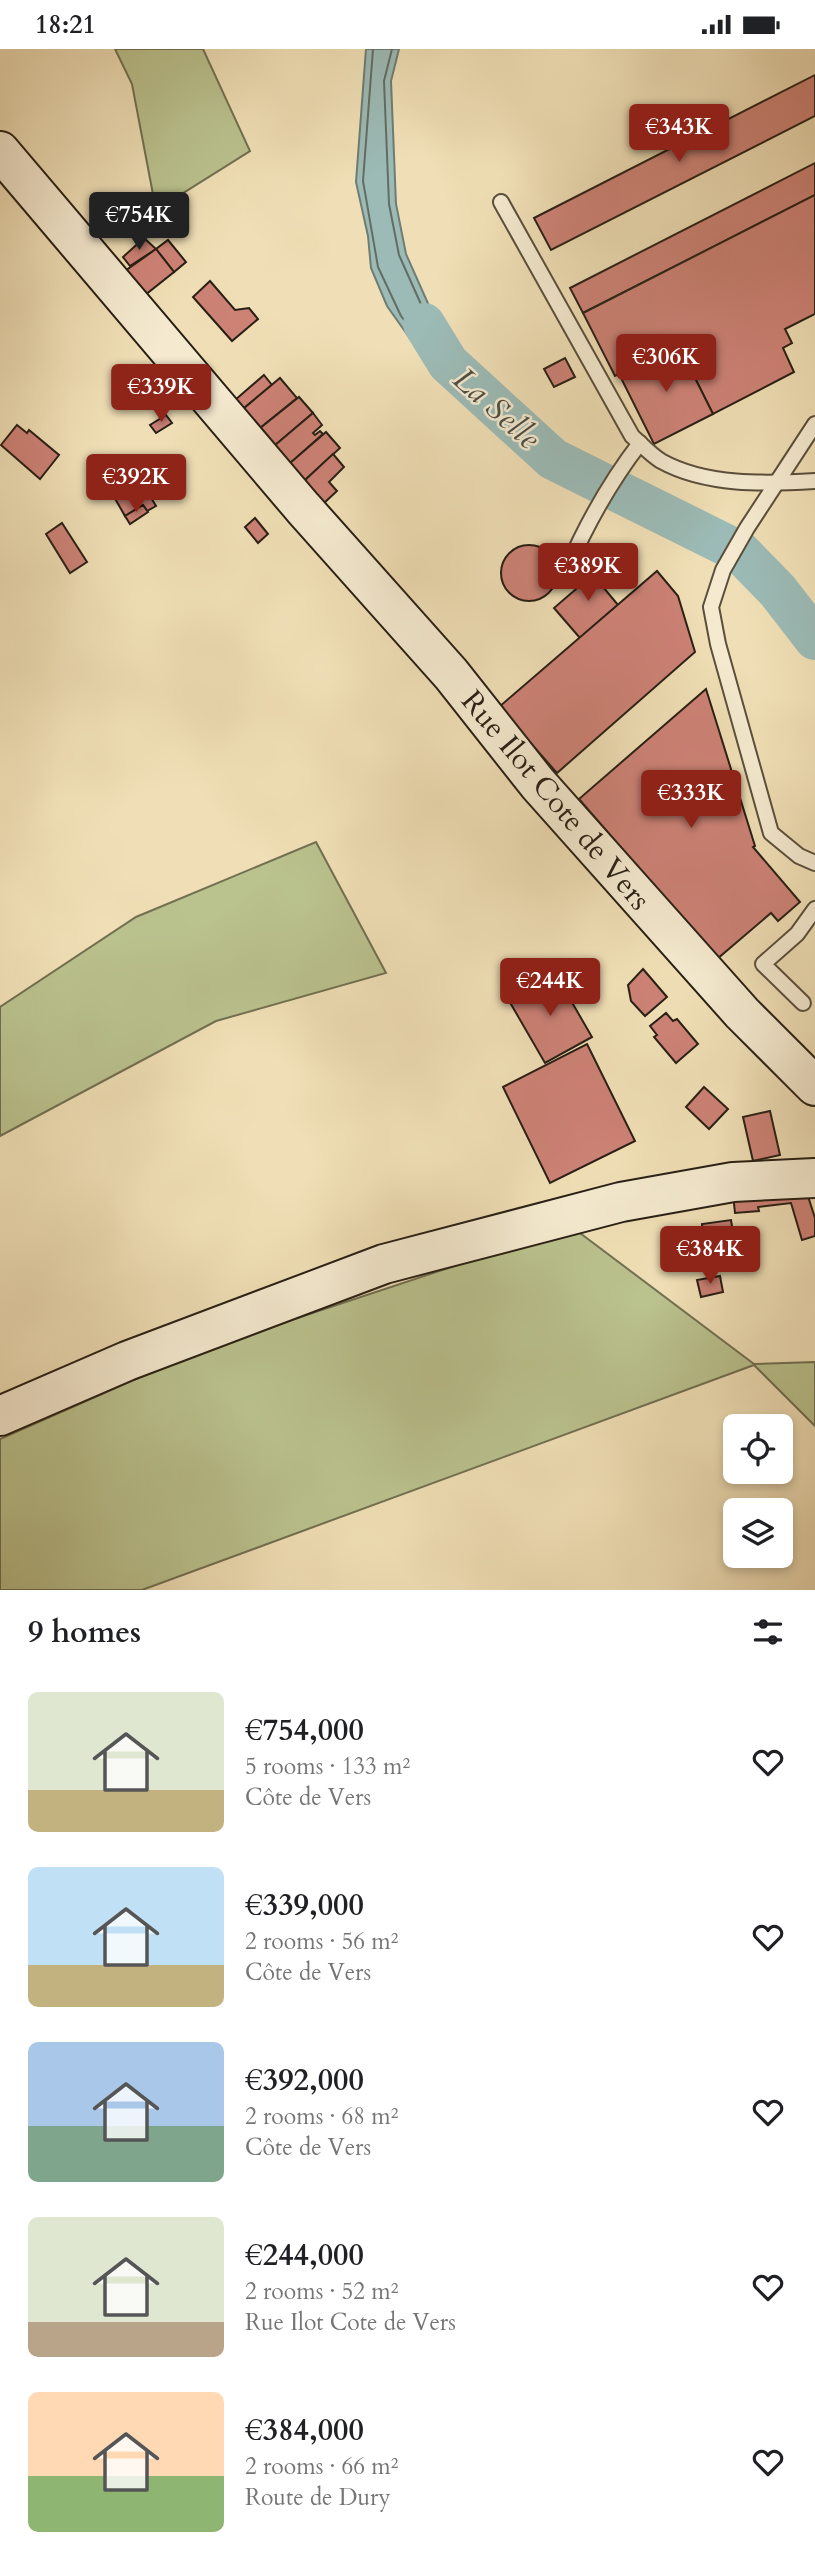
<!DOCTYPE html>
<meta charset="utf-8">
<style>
:root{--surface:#fff;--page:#f2f2f2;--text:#202124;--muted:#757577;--accent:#8f2418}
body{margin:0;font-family:Cardo,serif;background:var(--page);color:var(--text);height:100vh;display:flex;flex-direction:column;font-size:26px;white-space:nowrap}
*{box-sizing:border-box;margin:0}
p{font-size:23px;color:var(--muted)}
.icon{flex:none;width:38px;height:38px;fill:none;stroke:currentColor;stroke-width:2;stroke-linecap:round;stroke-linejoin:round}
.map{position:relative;height:1541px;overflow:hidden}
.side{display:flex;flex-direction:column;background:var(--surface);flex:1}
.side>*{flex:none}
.controls{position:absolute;left:723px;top:1365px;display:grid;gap:14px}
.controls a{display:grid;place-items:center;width:70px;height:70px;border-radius:10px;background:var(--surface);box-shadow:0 4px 10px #0003;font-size:35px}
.price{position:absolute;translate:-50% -60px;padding:0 16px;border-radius:7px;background:var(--accent);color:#fff;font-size:23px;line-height:46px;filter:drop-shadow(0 2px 4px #0008)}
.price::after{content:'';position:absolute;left:50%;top:42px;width:21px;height:16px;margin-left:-10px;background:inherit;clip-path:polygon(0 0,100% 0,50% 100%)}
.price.current{background:#222;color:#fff}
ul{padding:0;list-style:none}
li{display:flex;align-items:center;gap:21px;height:175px;padding:0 28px}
li span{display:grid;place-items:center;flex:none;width:196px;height:140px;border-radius:10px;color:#555}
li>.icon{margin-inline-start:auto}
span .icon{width:84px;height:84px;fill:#fffc;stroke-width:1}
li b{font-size:30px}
h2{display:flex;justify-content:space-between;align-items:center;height:84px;padding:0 28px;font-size:30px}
.status{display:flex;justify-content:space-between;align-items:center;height:49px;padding:0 35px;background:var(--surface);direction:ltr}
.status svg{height:19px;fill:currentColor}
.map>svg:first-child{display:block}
</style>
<div class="status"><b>18:21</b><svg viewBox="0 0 49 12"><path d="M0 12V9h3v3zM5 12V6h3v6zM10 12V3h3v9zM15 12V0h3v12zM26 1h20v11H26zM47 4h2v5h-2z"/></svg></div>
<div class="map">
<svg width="815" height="1541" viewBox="0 0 815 1541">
<rect width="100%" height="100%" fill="#f0dfb6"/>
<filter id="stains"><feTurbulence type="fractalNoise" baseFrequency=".00286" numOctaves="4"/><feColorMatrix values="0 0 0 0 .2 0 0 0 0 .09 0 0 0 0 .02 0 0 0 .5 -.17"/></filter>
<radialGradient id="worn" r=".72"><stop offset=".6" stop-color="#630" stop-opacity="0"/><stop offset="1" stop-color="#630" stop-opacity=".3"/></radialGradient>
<g fill="#bac28e" stroke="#717051" stroke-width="2">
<path d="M115,0H203L250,102L156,161L132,35Z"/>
<path d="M316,793L386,924L216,972L0,1087V958L136,868Z"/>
<path d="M572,1178L754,1315L815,1313V1377L754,1316L142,1541H0V1390L204,1300Z"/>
</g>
<path fill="#9cbbb6" stroke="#6e7d75" stroke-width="2" d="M366,0H399L391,32L396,155L406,205L434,268L468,312L441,333L387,257L371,219L368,187L356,133Z"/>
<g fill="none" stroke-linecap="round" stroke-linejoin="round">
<path stroke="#626d65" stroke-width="2" d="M373,0L363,132L378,218L401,267L443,322L457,309L428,271L399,206L389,155L384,32L392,0"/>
<path stroke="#9cbbb6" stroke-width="42" d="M424,275L448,314L553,410L740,503L778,542L815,590"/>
</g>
<g fill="#cd8276" stroke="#281f14" stroke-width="2">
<path d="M815,26V67L551,201L534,169Z"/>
<path d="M815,114V146L583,264L570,239Z"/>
<path d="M815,146V265L785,280L792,294L783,299L794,323L713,365L678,295L615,327L583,264Z"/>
<path d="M144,189L156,200L130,217L123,208Z"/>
<path d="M168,191L186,213L174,223L156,200Z"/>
<path d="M156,200L174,223L145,246L125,222Z"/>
<path d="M210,232L235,261L249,259L258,270L232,292L193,248Z"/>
<path d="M678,295L713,365L654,395L619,325Z"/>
<path d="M565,309L575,328L554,338L544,320Z"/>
<path d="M264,326L272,336L243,360L235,351Z"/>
<path d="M280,329L297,349L259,380L243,360Z"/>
<path d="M299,348L313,364L274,397L259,380Z"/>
<path d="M313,364L322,376L313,384L315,386L320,382L323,385L289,415L274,397Z"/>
<path d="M166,366L172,374L156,384L150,376Z"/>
<path d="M17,376L27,384L29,381L59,406L40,430L1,396Z"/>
<path d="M326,383L340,399L304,432L289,415Z"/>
<path d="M333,405L344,418L329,433L337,442L323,455L304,432Z"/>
<path d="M118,417L123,425L133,419L156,457L147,462L143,456L125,467L102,427Z"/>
<path d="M143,456L148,463L130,475L125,467Z"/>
<path d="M255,469L268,485L258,494L245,478Z"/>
<path d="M62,474L87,513L70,524L46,485Z"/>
<circle cx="529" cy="524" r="28"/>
<path d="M604,516L615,528L603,538L618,556L580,589L554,559Z"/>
<path d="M657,522L678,547L695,603L557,724L499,658Z"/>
<path d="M706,640L755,797L753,798L800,853L778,872L771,864L717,910L579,750Z"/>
<path d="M643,920L667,948L645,967L631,952L628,936Z"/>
<path d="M555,924L592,988L545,1014L508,950Z"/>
<path d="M666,964L673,972L677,970L698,995L676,1014L654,988L657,986L650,977Z"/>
<path d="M587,995L635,1092L550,1134L503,1038Z"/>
<path d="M704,1038L728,1060L709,1080L686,1058Z"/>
<path d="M770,1062L780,1106L753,1112L743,1068Z"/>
<path d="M805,1138L815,1169V1187L802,1191L791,1154L758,1158L759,1162L735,1164L733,1145Z"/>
<path d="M731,1171L738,1215L706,1220L702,1175Z"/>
<path d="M720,1227L723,1243L701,1248L697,1231Z"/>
</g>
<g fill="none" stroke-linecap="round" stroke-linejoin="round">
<g stroke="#5a4f3c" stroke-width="18">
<g id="lane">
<path d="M501,153L632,387C641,395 651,406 661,412C706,437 765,435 815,432"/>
<path d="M815,375L747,479L723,521L711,558L718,595L771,784L799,807L815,814"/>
<path d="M567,520C587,474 610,433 640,394"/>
<path d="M803,954L763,915L797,885L815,860"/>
</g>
</g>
<g stroke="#281f14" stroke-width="42">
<g id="secondary">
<path d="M0,102L303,459L451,625L538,735L742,964L815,1037"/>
<path d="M0,1367L127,1312L384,1215L621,1153L733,1133L815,1129"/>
</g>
</g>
<use href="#lane" stroke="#f5ead0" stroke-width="14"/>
<use href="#secondary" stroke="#f5ead0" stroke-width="38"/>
</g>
<g text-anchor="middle" stroke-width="5" stroke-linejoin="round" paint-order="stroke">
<g font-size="30" fill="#281f14" stroke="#f5ead0">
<text transform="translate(556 751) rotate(50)" y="10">Rue Ilot Cote de Vers</text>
</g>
<g font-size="32" font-style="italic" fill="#4b4e45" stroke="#f5ead0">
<text transform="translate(497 359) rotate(42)" y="11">La Selle</text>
</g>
</g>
<rect width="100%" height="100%" filter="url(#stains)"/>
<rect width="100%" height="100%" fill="url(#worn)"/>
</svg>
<div class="controls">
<a><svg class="icon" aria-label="locate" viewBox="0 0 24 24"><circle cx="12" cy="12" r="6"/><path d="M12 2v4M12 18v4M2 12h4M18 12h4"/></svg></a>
<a><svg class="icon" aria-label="layers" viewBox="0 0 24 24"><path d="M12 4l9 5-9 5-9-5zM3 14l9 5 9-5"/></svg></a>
</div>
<b class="price" style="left:679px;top:115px">€343K</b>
<b class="price current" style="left:139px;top:203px">€754K</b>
<b class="price" style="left:666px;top:345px">€306K</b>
<b class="price" style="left:161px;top:375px">€339K</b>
<b class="price" style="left:136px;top:465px">€392K</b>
<b class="price" style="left:588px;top:554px">€389K</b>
<b class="price" style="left:691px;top:781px">€333K</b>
<b class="price" style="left:550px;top:969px">€244K</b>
<b class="price" style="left:710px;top:1237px">€384K</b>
</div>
<section class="side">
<h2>9 homes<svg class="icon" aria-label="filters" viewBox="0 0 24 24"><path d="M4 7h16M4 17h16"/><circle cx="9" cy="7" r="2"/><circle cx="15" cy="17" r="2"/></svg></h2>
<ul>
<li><span style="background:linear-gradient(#dfe7d0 70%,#c2b280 0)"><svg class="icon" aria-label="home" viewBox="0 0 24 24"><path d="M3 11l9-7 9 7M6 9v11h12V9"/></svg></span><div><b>€754,000</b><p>5 rooms · 133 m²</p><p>Côte de Vers</p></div><svg class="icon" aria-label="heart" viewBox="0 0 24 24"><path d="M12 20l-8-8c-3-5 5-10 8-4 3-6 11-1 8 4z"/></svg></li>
<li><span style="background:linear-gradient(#bfe0f5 70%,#c2b280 0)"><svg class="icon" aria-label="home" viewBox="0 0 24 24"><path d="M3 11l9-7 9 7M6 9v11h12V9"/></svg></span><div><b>€339,000</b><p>2 rooms · 56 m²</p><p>Côte de Vers</p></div><svg class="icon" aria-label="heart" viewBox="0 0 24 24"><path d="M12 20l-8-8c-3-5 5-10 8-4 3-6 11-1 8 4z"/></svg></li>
<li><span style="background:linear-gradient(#a9c7e8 60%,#7fa58c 0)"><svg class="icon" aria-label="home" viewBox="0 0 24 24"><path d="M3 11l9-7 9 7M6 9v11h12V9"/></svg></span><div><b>€392,000</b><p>2 rooms · 68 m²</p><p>Côte de Vers</p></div><svg class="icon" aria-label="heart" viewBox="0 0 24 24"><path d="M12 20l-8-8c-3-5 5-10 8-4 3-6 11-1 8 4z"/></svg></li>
<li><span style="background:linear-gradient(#dfe7d0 75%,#b9a48a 0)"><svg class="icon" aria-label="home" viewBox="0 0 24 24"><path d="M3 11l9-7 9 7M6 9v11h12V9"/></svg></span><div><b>€244,000</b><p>2 rooms · 52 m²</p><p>Rue Ilot Cote de Vers</p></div><svg class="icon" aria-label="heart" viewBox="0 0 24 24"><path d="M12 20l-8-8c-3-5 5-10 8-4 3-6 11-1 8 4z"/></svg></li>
<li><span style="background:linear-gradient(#ffd9b3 60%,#8fb573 0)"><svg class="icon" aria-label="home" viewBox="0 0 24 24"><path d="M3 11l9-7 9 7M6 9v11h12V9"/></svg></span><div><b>€384,000</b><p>2 rooms · 66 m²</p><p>Route de Dury</p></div><svg class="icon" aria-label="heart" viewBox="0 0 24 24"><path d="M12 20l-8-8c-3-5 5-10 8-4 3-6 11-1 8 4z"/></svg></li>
</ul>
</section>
